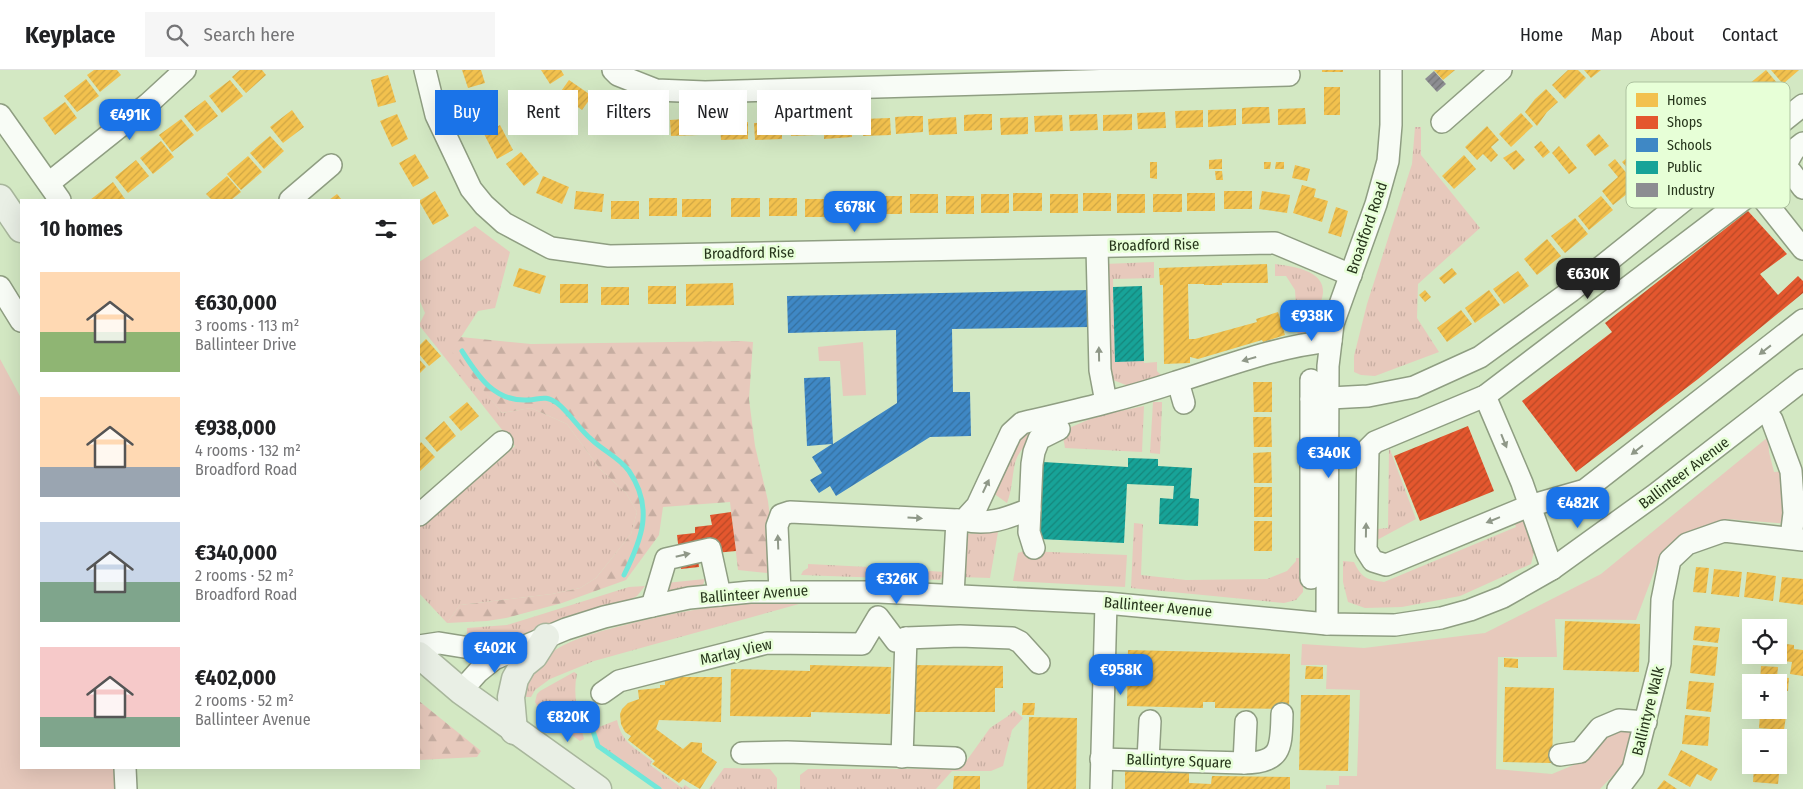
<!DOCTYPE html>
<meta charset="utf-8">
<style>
:root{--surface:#fff;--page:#f6f6f6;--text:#202124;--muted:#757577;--line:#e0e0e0;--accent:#1a73e8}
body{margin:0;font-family:"Fira Sans Condensed",sans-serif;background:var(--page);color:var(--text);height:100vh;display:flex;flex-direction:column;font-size:19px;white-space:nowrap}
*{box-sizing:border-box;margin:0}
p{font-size:16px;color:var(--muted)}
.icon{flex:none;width:28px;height:28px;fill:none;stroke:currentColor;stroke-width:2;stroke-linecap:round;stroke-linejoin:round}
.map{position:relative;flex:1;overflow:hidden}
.sheet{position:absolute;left:20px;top:129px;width:400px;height:570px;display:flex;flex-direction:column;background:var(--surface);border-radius:0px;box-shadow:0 5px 20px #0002}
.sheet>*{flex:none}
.banner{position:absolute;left:435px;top:20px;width:475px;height:45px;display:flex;gap:10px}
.controls{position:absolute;left:1742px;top:549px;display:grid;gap:10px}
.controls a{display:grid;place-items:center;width:45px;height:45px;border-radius:0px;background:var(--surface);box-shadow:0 5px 20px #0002;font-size:25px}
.price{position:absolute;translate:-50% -42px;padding:0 11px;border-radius:10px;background:var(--accent);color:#fff;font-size:16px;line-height:32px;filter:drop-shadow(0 1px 2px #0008)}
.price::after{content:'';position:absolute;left:50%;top:30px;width:15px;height:11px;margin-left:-8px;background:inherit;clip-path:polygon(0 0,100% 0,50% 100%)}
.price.on{background:#222;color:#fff}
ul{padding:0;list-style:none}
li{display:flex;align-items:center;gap:15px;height:125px;padding:0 20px}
li span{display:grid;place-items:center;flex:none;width:140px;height:100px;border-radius:0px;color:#555}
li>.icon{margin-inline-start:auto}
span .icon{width:60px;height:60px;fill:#fffc;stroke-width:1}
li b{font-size:21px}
h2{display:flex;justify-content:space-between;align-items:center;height:60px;padding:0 20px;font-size:21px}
.tag{padding:0 18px;border-radius:0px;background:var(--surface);box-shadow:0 5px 20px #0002;font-size:18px;line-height:45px}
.tag.on{background:var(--accent);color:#fff}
header{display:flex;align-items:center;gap:30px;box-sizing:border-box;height:70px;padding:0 25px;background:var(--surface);border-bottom:1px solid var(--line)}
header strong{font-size:24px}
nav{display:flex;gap:28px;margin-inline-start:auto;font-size:18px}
.search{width:350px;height:45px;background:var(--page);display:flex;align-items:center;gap:12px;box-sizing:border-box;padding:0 18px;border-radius:0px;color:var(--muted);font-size:19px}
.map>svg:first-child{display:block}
</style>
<header>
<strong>Keyplace</strong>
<div class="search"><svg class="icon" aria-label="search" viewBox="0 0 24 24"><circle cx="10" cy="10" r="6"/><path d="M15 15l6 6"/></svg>Search here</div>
<nav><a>Home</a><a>Map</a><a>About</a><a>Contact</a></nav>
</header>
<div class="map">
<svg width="1803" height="719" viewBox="0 0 1803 719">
<defs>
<pattern id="grass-tufts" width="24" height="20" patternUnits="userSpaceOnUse" patternTransform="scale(1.25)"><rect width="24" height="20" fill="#e7c9bc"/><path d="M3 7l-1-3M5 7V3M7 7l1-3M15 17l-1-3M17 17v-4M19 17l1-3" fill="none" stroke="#c6ada1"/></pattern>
<pattern id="forest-firs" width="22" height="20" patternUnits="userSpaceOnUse" patternTransform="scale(1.25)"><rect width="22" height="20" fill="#e7c9bc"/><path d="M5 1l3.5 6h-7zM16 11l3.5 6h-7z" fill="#c6ada1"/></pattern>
<pattern id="homes-hatch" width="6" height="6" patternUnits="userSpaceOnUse" patternTransform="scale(1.25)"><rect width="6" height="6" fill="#f2c14e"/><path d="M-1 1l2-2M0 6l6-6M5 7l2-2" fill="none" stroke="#cfa644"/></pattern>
<pattern id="shops-hatch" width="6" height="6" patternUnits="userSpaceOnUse" patternTransform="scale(1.25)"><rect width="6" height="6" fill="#e4572e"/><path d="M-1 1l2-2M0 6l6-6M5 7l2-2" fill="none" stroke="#b94926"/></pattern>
<pattern id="schools-hatch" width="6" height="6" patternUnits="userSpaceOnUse" patternTransform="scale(1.25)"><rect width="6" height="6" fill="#3f88c5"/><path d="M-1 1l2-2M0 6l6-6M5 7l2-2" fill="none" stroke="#35709f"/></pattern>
<pattern id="public-hatch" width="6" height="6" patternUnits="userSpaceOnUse" patternTransform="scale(1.25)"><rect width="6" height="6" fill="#17a398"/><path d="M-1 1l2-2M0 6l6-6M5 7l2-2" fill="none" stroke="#15867b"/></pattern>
<pattern id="industry-hatch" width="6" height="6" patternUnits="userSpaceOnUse" patternTransform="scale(1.25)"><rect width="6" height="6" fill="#8d8d92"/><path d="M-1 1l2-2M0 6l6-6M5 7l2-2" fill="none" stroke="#737476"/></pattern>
</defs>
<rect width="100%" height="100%" fill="#d3e8c3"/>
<g fill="url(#grass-tufts)">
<path d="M1415,57H1421V85L1480,158L1418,214L1417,248L1439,282L1375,306L1361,305L1354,302V286L1367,234L1412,94Z"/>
<path d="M475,156L510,182L495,238L478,241L452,281L502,343L531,338L567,354L600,399L626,423L637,442L631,464L596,508L580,518L552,524L460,535L447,553L419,523V454L486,396L495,394L515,376L419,255L425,243L419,229V192Z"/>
<path d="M1154,192V208L1113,209L1115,289H1144V293L1157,292V301L1162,306L1131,317L1113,310L1109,306L1104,194Z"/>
<path d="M1275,194C1291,196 1325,200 1323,223C1322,235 1310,254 1305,266L1298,268L1295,220L1286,206H1275Z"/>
<path d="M1153,332H1162V335L1160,384L1150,383Z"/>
<path d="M1144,336L1142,382L1065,378L1062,361L1097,346Z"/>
<path d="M1033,357L1034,367C1026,374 1018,382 1015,393C1012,407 1012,420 1007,433L993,423L1019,366Z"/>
<path d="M1389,377L1416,449L1377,470V459L1388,458Z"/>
<path d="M1517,446L1524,451L1535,478L1531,494L1460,526L1402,537L1365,538L1348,532L1343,512V491L1354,492C1361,508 1368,510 1384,512L1516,457L1513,447Z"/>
<path d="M1134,453L1143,454L1141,505L1186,510L1267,509L1287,501L1296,491V488H1304L1303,522L1296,530L1284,533L1131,518Z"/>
<path d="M998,462L990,508L960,507L964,464Z"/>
<path d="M1024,481L1127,485L1125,517L1013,511L1018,483Z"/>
<path d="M808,494L869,497L945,502L940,510L801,505L803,501L808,498Z"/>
<path d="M705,509L703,515L671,521L667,519L666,513Z"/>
<path d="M645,516L637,526L631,529L579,544L503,571H467V558L507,555L629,517Z"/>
<path d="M778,531L858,533H812L799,534L594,591L550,609L535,620L531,627H523L520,617C527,609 533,597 541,590C563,571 594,563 621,556C675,542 722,534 778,531Z"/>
<path d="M900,534L1072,541V543L900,535Z"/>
<path d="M574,602L577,604C572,625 579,648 584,669L580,671L542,644L535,632L537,624L540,621Z"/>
<path d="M1014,640L1023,648L1012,660L1003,696L991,701H952L936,719H800V705L808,699H923V697H962L990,658L1008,646Z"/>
<path d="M617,650C622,673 635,678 652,691L650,695L682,718L685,715L691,719H657L602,681L594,659Z"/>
<path d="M724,698L770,699L777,708V719H709Z"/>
</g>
<g fill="url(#forest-firs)">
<path d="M461,267L531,274L741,271L753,272L749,329L755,376L768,431L777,504L738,500L730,432L663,437L659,465L626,510L562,533L506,548L487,551L447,553L460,535L552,524L580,518L596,508L631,464L637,442L626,423L600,399L567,354L531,338L502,343L451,281Z"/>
<path d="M419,631L481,681L477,687L419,690Z"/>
</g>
<g fill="#e7c9bc">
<path d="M863,272L866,325L843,326L840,291H819L818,277Z"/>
<path d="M0,289L21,328V698H118L119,719H0Z"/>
<path d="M1768,367L1769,382L1774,402L1803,400V455L1727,449L1698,459L1660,486L1636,550L1555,549L1557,587H1498L1496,699L1552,704L1581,692L1605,663L1631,658L1636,671L1630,688L1600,719H1326V715H1339V706H1357L1360,620L1326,619L1327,595H1301L1302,574L1364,578L1485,563L1601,504Z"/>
</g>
<g fill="url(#homes-hatch)">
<path d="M94,0H117L121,5L100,22L87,5Z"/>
<path d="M240,0H262L266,5L246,23L232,7Z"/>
<path d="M462,0H481L485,13L468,18Z"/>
<path d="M541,0H561L564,5L550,14Z"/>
<rect x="1322" y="0" width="21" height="2"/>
<path d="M1434,0H1455L1443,10Z"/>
<path d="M1568,0H1578L1586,8L1565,29L1552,15Z"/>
<path d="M1584,0H1601L1591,8Z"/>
<path d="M1766,0L1778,14L1754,33L1743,19Z"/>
<path d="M1771,0H1799L1783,14Z"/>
<path d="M388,5L396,32L378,37L371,10Z"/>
<path d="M86,9L99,26L77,42L64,26Z"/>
<path d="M230,10L243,26L222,43L209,26Z"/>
<path d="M569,10L592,26L582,40L559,24Z"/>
<rect x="1324" y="17" width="16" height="28"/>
<path d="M1546,19L1558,32L1547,42L1537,56L1525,42L1535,29Z"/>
<path d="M490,21L498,47L481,53L472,26Z"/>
<path d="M205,30L218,46L197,62L184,46Z"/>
<path d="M603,31L627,45L618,59L594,45Z"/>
<path d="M65,32L77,48L55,65L43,48Z"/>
<path d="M1255,37H1269L1270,53L1242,54V38Z"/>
<path d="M1305,38L1306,54L1278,55V39Z"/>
<path d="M1236,39V55L1208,57V40Z"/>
<path d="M292,40L304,57L283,73L270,57Z"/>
<path d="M1203,40V57L1176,58L1175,41Z"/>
<path d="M633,42L660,49L656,65L629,59Z"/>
<path d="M1165,42L1166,58L1138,59L1137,43Z"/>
<path d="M1521,43L1533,56L1511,77L1499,64Z"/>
<path d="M397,44L408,69L392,77L380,51Z"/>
<path d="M978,44H992V60L964,61V45Z"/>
<path d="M1097,44L1098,60L1070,61L1069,45Z"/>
<path d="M1132,44V60L1103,61V45Z"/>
<path d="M1062,45L1063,61L1035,62L1034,46Z"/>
<path d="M910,46H923V62L896,64L895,47Z"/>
<path d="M956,47L957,64L929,65L928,49Z"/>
<path d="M1028,47V64L1001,65L1000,48Z"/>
<path d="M890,48L891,65L863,66L862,49Z"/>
<path d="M181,49L194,65L172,82L159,65Z"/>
<path d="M684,49H698L699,65L671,66L670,50Z"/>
<path d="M818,49V65L791,66L790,50Z"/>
<path d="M839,51H852V67L824,69V52Z"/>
<path d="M748,52V69L721,70L720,54Z"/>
<path d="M782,52V69L755,70L754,53Z"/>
<path d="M500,55L513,80L497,89L484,64Z"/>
<path d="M1487,56L1499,70L1491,77L1498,85L1491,92L1483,84L1477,90L1465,77Z"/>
<path d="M1599,64L1609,76L1595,86L1586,75Z"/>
<path d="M270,66L284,81L264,99L250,83Z"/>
<path d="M161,71L174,87L153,104L140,88Z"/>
<path d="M1541,71L1550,82L1543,88L1534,77Z"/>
<path d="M1559,76L1577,98L1569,104L1552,83Z"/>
<path d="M1516,80L1525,90L1514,100L1503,88Z"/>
<path d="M1653,81L1664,95L1641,114L1622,92L1634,82L1641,91Z"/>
<path d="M521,82L539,104L524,116L506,94Z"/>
<path d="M415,84L429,108L413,117L399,93Z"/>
<path d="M1464,85L1476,99L1454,119L1442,106Z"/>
<path d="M248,86L262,102L241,120L227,104Z"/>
<path d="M1222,89V99H1209V90Z"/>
<path d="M1615,89L1637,116L1613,135L1602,121L1618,107L1608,95Z"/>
<path d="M136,90L149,106L128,123L115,107Z"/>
<path d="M1150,92H1157V109L1150,108Z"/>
<path d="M1264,92H1271L1270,99H1264Z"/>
<path d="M1276,92H1284V99H1275Z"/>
<path d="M1295,95L1310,99L1307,111L1292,108Z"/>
<path d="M1215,101H1222L1223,110H1216Z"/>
<path d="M227,106L241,122L231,130H212L206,124Z"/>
<path d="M543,106L569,117L562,134L536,123Z"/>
<path d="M113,112L125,129L124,130H90Z"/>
<path d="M1302,115L1316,119L1314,127L1328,131L1322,152L1293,143Z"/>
<path d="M435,121L449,146L433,155L419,131Z"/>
<path d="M576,121L604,124L602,142L574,139Z"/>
<rect x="1224" y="121" width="28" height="18"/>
<path d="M1262,121L1290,125L1287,143L1259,139Z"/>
<rect x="1013" y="123" width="29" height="18"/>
<rect x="1083" y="123" width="28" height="18"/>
<rect x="1187" y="123" width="28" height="18"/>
<path d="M337,124L342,130H329Z"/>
<rect x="910" y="124" width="28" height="19"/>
<rect x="981" y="124" width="28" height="19"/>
<rect x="1050" y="124" width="28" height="19"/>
<rect x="1117" y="124" width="28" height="19"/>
<rect x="1153" y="124" width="29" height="18"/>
<rect x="873" y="126" width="29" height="18"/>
<rect x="946" y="126" width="28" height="18"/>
<path d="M1601,126L1613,140L1589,160L1578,146Z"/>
<rect x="841" y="127" width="29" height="18"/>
<rect x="649" y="128" width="28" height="18"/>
<rect x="731" y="128" width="29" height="19"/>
<rect x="769" y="128" width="28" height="18"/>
<rect x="682" y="129" width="29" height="18"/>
<rect x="805" y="129" width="28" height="18"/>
<rect x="611" y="131" width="28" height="18"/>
<path d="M1336,137L1348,141L1341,167L1328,163Z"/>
<path d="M1575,148L1588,164L1565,183L1551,166Z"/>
<path d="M1547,169L1561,186L1537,205L1524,189Z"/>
<path d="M1267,194L1268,213H1222V215H1204V214H1188L1189,269H1195L1257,252L1256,249L1278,242L1285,265L1263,272L1262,270L1198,289L1190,287V293L1164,294L1163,215H1160L1159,198Z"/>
<path d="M519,198L546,206L540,224L513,216Z"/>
<path d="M1452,198L1457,204L1444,214L1439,208Z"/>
<path d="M1518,201L1529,216L1504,234L1493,219Z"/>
<path d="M733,213L734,235L686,236V214Z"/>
<rect x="560" y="214" width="28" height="19"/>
<rect x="648" y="216" width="28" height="18"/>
<rect x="601" y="217" width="28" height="18"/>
<path d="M1425,220L1431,227L1425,232L1419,225Z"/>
<path d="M1489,220L1500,235L1475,253L1465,238Z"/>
<path d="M1461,240L1472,254L1447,272L1437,258Z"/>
<path d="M426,269L441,286L429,296L419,284V276Z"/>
<path d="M419,289L426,297L419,304Z"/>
<path d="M1253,312H1272V342H1254Z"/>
<path d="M467,332L479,346L461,361L449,347Z"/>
<path d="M1253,347H1271L1272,377H1254Z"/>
<path d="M444,351L456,366L437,382L425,368Z"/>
<path d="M421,372L435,387L419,402V375Z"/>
<path d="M1271,382L1272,413H1254L1253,383Z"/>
<rect x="1254" y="417" width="18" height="30"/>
<rect x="1254" y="451" width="18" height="30"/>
<path d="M1696,497L1709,498L1706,523L1693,522Z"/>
<path d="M1714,499L1742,502L1739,527L1711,524Z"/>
<path d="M1747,502L1776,506L1773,531L1744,527Z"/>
<path d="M1782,507L1803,509V535L1779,532Z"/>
<path d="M1565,551L1640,554L1639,602L1563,600Z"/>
<path d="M1695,556L1720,558L1718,573L1693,570Z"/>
<path d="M1786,574L1794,575V579L1803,580V606L1790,604L1792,592L1783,591Z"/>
<path d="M1693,575L1718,577L1715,606L1690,603Z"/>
<path d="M1128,580L1290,584L1289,639L1215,638V632H1203V638L1127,636Z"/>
<path d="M1504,588L1518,589V598L1504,597Z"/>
<path d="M810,595L891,597L890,644L811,642V647L730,646L731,599L810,601Z"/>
<path d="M908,595L1003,596V618H995V642H908Z"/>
<path d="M1306,596L1323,597V609H1305Z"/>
<path d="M1761,596L1778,597L1777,607L1789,608L1788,621H1784L1782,646H1786L1784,660L1759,658L1760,644H1757V640H1779V612H1760Z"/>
<path d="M665,607H722L721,652L659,650L656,659L683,679L691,672L702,673V682L717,692L700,719L683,709L679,713L652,694L655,691L628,670L631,666L625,662L621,654L620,644L622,639L628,633L639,629L638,620L660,618V615H665Z"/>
<path d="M1689,611L1714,613L1711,642L1686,639Z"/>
<path d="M1505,617L1554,618L1552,693L1503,692Z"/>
<path d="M1301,625H1350L1348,701L1299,700Z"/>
<path d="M1023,633H1035L1034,645H1022Z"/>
<path d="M1685,645L1710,647L1708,676L1682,674Z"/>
<path d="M1029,647L1077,648L1076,719H1027Z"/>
<path d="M1760,661L1785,662L1784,676H1781L1780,687H1779V668H1759Z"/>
<path d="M1681,680L1718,699L1711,711L1697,704L1690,717L1668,705Z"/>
<path d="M1754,695H1780L1778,714L1753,712Z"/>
<path d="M1125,701L1189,703V713L1211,714L1212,706L1290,707V719H1125Z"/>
<path d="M954,706H980V719H953Z"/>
<path d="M1664,710L1677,719H1657Z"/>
</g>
<g fill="url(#shops-hatch)">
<path d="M1748,141L1787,184L1760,204L1778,225L1798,206L1803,211V223L1698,309L1576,402L1522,331L1612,262L1605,253Z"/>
<path d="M1468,356L1494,421L1420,451L1394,386Z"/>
<path d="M731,442L736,481L715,483L697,482L699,497L681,499L677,465L695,463V457L712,455L710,445Z"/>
</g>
<path fill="url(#schools-hatch)" d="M1090,220L1091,257L952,259L953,322H970L971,366L930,367L836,426L830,416L819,423L810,410L822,403L812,387L832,374L807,376L804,308L830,307L833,374L897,333L896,260L788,263L787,226Z"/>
<g fill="url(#public-hatch)">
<path d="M1142,216L1144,291L1115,292L1113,217Z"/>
<path d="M1128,388L1158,389V396L1192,398L1190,428L1199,429L1198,456L1159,454L1160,428L1173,429L1174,416L1127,414L1124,473L1039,469L1043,392L1128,397Z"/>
</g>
<path fill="url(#industry-hatch)" d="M1434,1L1446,14L1437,22L1425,9Z"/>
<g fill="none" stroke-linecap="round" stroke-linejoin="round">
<g stroke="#70e7d9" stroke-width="5">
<path d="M462,281C478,306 494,332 528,330C541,329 545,325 557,333C568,341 580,360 591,369C603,381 619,387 629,401C654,438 642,469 624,505"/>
<path d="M585,637L598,676L659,719"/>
</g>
<g stroke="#8f9e82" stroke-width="24">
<g id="minor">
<path d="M425,0L436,45L471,119L484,135L504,153L551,178L609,186L1275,173L1351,205"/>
<path d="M613,0L618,5L656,20L705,22L1289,5"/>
<path d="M0,45L60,130"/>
<path d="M1442,52L1501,0"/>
<path d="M1783,99L1794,80L1803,73"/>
<path d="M49,113L148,34L185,0"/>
<path d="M1803,118L1791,102L1783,99L1756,120L1803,179"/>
<path d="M1756,120L1485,326L1375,372L1368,379L1366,480L1373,491L1386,495L1529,436L1585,420L1803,250"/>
<path d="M290,130L331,95"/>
<path d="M1097,177L1100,300L1106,332"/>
<path d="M0,217L21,251"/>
<path d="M1178,312L1184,333"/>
<path d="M1485,326L1522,413L1552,499"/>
<path d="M1311,329L1368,326L1414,317L1480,287L1571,221L1803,35"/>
<path d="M1765,340L1772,350L1791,401L1794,443L1791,468"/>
<path d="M1030,439L1029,462L1034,478"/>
<path d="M419,445L502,372"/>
<path d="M957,450H964L977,436L1011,363L1022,353C1073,341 1126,329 1176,312C1227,296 1278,276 1331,271"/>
<path d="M964,450C988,456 1007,448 1030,439L1032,394L1034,382L1039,369L1059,359"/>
<path d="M1311,508V310"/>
<path d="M780,521L777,456L781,445L790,442L957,450L953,525"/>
<path d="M652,536L666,489L710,479L720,525"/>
<path d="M1327,554L1328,296L1333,254L1376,134L1388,91L1391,55V0"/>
<path d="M419,576L439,573L507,584"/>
<path d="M461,621L478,602L494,589L566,559L604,547L652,536L689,528L750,522H879L1106,533L1327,554L1395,555L1441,548L1470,540L1503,527L1552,499L1656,424L1803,310"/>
<path d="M602,623L619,611L767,573L862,574L878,547L896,571L906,568L960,566L1012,568L1020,572L1039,593"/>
<path d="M742,683L787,682L955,688"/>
<path d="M1560,685L1580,682L1600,658L1619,650L1646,652"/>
<path d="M902,687L906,568"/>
<path d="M1101,689L1244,693C1283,693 1281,676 1282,644"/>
<path d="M1148,690L1150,651"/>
<path d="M1244,693L1246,652"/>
<path d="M125,698L126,719"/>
<path d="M1101,719L1106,533"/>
<path d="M1618,719L1633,699L1660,593L1662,530L1670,490L1687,474L1724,461L1803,470"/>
</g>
</g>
<g stroke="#a8b69c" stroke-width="29">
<g id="major">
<path d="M0,128L21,159"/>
<path d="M419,585L461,621L598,719"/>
<path d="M514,661L511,627L515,609L523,595L534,586L546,567"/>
</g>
</g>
<use href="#minor" stroke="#f8fcf6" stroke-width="21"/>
<use href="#major" stroke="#e9efe5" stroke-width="26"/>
</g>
<defs><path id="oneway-solid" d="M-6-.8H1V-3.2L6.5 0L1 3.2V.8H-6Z" transform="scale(1.25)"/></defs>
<g fill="#8f9888">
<use href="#oneway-solid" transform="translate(1765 280) rotate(142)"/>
<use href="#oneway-solid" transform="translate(1099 284) rotate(-91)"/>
<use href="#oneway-solid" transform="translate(1249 289) rotate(164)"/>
<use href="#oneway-solid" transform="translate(1504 371) rotate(68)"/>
<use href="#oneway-solid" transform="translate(1637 380) rotate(142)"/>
<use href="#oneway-solid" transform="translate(986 416) rotate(-65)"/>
<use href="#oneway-solid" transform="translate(915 448) rotate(3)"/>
<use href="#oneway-solid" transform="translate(1493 450) rotate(158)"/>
<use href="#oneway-solid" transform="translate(1366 460) rotate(-89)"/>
<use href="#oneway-solid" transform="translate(778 472) rotate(-92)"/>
<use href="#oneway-solid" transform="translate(683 485) rotate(-13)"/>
</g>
<g text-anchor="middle" stroke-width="5" stroke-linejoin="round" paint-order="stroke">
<g font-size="15" fill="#26351b" stroke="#e7ffd7">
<text transform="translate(1367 158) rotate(-71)" y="5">Broadford Road</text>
<text transform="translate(1154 175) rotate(-1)" y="5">Broadford Rise</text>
<text transform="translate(749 183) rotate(-1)" y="5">Broadford Rise</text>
<text transform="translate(1684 403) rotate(-37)" y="5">Ballinteer Avenue</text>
<text transform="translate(754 524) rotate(-4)" y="5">Ballinteer Avenue</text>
<text transform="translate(1158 537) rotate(5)" y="5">Ballinteer Avenue</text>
<text transform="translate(736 582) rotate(-13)" y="5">Marlay View</text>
<text transform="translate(1648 641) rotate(-76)" y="5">Ballintyre Walk</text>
<text transform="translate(1179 691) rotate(2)" y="5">Ballintyre Square</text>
</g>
</g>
<rect x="1626" y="12" width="164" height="126" rx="8" fill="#e7ffd7" stroke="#adc29f" stroke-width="1"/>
<rect x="1636" y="23" width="22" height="14" fill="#f2c14e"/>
<rect x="1636" y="46" width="22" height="13" fill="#e4572e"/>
<rect x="1636" y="68" width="22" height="14" fill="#3f88c5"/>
<rect x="1636" y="91" width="22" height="13" fill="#17a398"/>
<rect x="1636" y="113" width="22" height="14" fill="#8d8d92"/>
<g font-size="14" fill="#26351b">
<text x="1667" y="35">Homes</text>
<text x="1667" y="57">Shops</text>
<text x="1667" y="80">Schools</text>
<text x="1667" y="102">Public</text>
<text x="1667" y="125">Industry</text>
</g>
</svg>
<div class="controls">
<a><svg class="icon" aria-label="locate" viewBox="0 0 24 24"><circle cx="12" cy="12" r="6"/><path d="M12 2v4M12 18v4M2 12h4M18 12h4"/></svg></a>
<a>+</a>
<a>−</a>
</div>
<b class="price" style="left:130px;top:71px">€491K</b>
<b class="price" style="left:855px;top:163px">€678K</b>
<b class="price on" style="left:1588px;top:230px">€630K</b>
<b class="price" style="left:1312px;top:272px">€938K</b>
<b class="price" style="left:1329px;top:409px">€340K</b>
<b class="price" style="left:1578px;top:459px">€482K</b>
<b class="price" style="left:897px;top:535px">€326K</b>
<b class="price" style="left:495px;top:604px">€402K</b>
<b class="price" style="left:1121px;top:626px">€958K</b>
<b class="price" style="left:568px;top:673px">€820K</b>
<div class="banner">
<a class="tag on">Buy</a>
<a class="tag">Rent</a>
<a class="tag">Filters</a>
<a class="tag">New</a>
<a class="tag">Apartment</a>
</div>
<section class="sheet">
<h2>10 homes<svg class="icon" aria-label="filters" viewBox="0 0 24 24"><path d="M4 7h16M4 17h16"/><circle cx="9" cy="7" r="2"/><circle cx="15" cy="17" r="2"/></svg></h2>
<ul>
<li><span style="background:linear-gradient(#ffd9b3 60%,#8fb573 0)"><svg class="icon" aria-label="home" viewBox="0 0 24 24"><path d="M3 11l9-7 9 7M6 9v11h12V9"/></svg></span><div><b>€630,000</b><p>3 rooms · 113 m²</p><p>Ballinteer Drive</p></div></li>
<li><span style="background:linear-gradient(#ffd9b3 70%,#9aa5b1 0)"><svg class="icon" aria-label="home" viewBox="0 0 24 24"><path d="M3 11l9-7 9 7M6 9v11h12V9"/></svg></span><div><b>€938,000</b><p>4 rooms · 132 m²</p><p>Broadford Road</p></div></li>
<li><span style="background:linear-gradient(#c9d6e8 60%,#7fa58c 0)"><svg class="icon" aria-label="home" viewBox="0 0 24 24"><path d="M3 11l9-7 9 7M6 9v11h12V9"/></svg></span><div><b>€340,000</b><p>2 rooms · 52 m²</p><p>Broadford Road</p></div></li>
<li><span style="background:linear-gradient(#f6c9c9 70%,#7fa58c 0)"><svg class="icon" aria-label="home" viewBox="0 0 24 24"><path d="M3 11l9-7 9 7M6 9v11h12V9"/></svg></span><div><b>€402,000</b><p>2 rooms · 52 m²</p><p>Ballinteer Avenue</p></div></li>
</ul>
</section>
</div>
